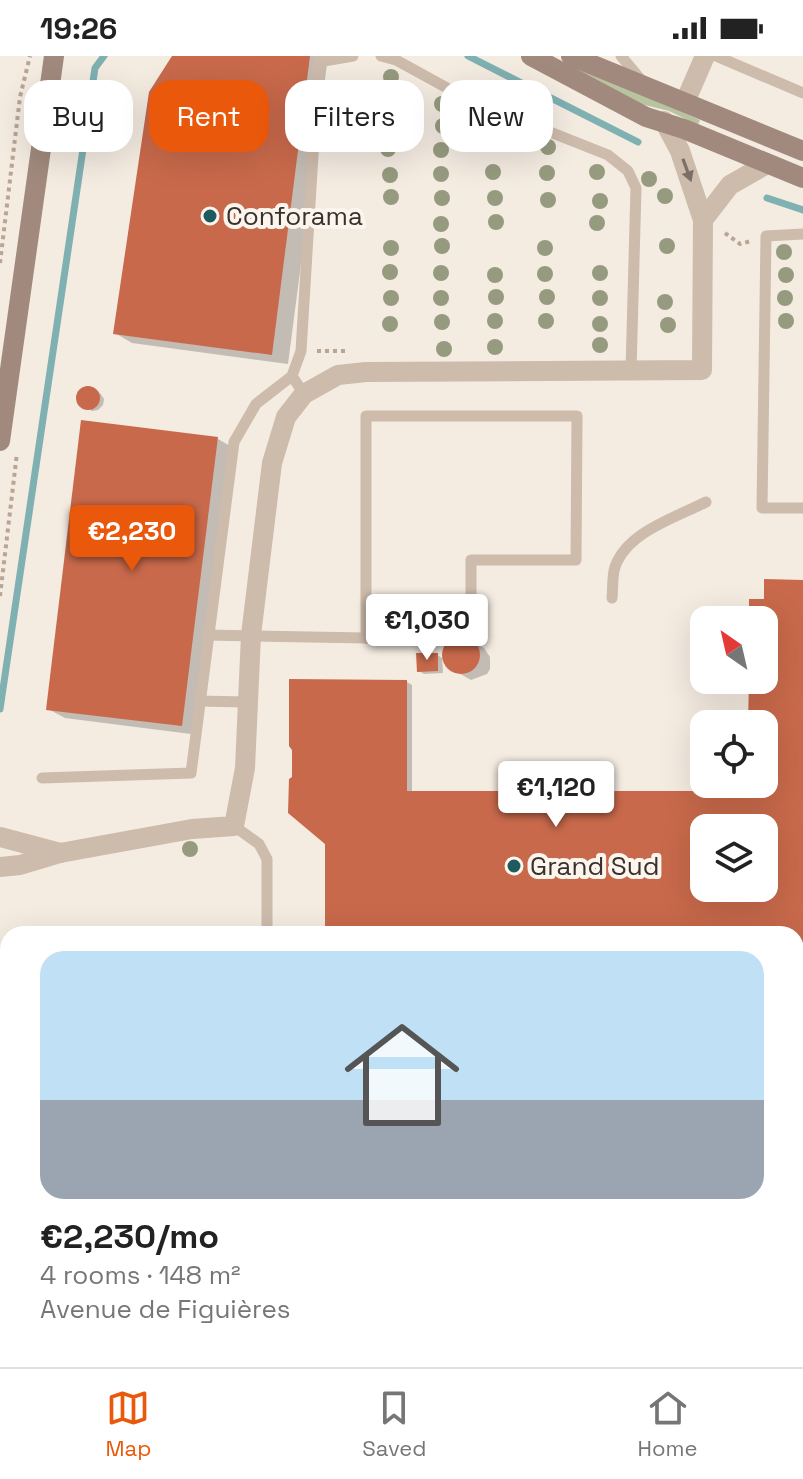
<!DOCTYPE html>
<meta charset="utf-8">
<style>
:root{--surface:#fff;--page:#f6f6f6;--text:#222;--muted:#767676;--line:#e0e0e0;--accent:#ea580c}
body{margin:0;font-family:"Space Grotesk",sans-serif;background:var(--page);color:var(--text);height:100vh;display:flex;flex-direction:column;font-size:30px;white-space:nowrap}
*{box-sizing:border-box;margin:0}
p{font-size:26px;color:var(--muted)}
.icon{flex:none;width:44px;height:44px;fill:none;stroke:currentColor;stroke-width:2;stroke-linecap:round;stroke-linejoin:round}
.map{position:relative;flex:1;overflow:hidden}
.side{position:absolute;left:0px;top:870px;width:804px;height:442px;display:flex;flex-direction:column;background:var(--surface);border-radius:24px 24px 0 0;box-shadow:0 8px 32px #0002}
.side>*{flex:none}
.guide{position:absolute;left:24px;top:24px;width:756px;height:72px;display:flex;gap:16px}
.needle{width:52px;rotate:326deg}
.buttons{position:absolute;left:690px;top:550px;display:grid;gap:16px}
.buttons a{display:grid;place-items:center;width:88px;height:88px;border-radius:16px;background:var(--surface);box-shadow:0 8px 32px #0002;font-size:40px}
.price{position:absolute;translate:-50% -68px;padding:0 18px;border-radius:8px;background:#fff;color:#222;font-size:26px;line-height:52px;filter:drop-shadow(0 2px 4px #0008)}
.price::after{content:'';position:absolute;left:50%;top:48px;width:24px;height:18px;margin-left:-12px;background:inherit;clip-path:polygon(0 0,100% 0,50% 100%)}
.price.on{background:var(--accent);color:#fff}
ul{padding:0;list-style:none}
li{display:grid;align-content:center;gap:16px;height:424px;padding:0 40px}
li span{display:grid;place-items:center;height:248px;border-radius:24px;color:#555}
li>.icon{margin-inline-start:auto}
span .icon{width:144px;height:144px;fill:#fffc;stroke-width:1}
li b{font-size:34px}
.pill{padding:0 28px;border-radius:24px;background:var(--surface);box-shadow:0 8px 32px #0002;font-size:28px;line-height:72px}
.pill.on{background:var(--accent);color:#fff}
.status{display:flex;justify-content:space-between;align-items:center;height:56px;padding:0 40px;background:var(--surface);direction:ltr}
.status svg{height:22px;fill:currentColor}
.dock{display:flex;justify-content:space-around;align-items:center;height:112px;border-top:2px solid var(--line);background:var(--surface);font-size:22px;color:var(--muted)}
.dock a{display:grid;justify-items:center;gap:4px}
.dock .on{color:var(--accent)}
.map>svg:first-child{display:block}
</style>
<div class="status"><b>19:26</b><svg viewBox="0 0 49 12"><path d="M0 12V9h3v3zM5 12V6h3v6zM10 12V3h3v9zM15 12V0h3v12zM26 1h20v11H26zM47 4h2v5h-2z"/></svg></div>
<div class="map">
<svg width="803" height="1311" viewBox="0 0 803 1311">
<rect width="100%" height="100%" fill="#f4ebe1"/>
<g fill="#b8c4a0">
<path d="M564,4L700,64L698,69L669,55L641,48L559,9Z"/>
<path d="M0,1157L8,1164V1210L0,1227Z"/>
<path d="M8,1237V1304H0V1254Z"/>
</g>
<g fill="#0003" fill-rule="evenodd">
<path d="M175,0H328L288,308L132,287L115,277Z"/>
<path d="M84,333L100,337L104,343L103,349L98,354L92,355L79,346L80,336Z"/>
<path d="M218,383L235,393L199,679L65,662L48,653Z"/>
<path d="M803,526V1102H796V878H327L407,626L412,629V737H750V728H764V668H750L751,624H764V564H751L766,545ZM704,772H764V832H704Z"/>
<path d="M460,581L484,592L490,601V613L487,618L471,624L448,611L444,601L446,590Z"/>
<path d="M423,586L435,589L434,594L424,591Z"/>
<path d="M437,599L442,602L443,617L424,618L419,615Z"/>
<path d="M8,970V1069L0,1064V974Z"/>
</g>
<g fill="none" stroke-linecap="round" stroke-linejoin="round">
<g stroke="#7fb0b2" stroke-width="7">
<path d="M468,0L638,86"/>
<path d="M767,142L803,154"/>
<path d="M0,653L95,12L104,0"/>
</g>
</g>
<g fill="#c8694b" fill-rule="evenodd">
<path d="M172,0H310L272,299L113,278L149,36Z"/>
<circle cx="88" cy="342" r="12"/>
<path d="M81,364L218,381L182,670L46,654Z"/>
<path d="M764,523L803,524V1100H796V878H325V788L288,757L289,723L292,721V694L289,690V623L407,624V735H748V728H764V668H748L749,624H764V564H749V543H764ZM704,772H764V832H704Z"/>
<circle cx="461" cy="599" r="19"/>
<circle cx="425" cy="588" r="6"/>
<path d="M416,597H438V615L417,616Z"/>
<path d="M4,967H8V1062H0V971H4Z"/>
</g>
<g fill="none" stroke-linecap="round" stroke-linejoin="round">
<g stroke="#b9a596" stroke-width="4" stroke-dasharray="4 4" stroke-linecap="butt">
<path d="M725,177L740,188L751,185"/>
<path d="M0,207L20,41L30,0"/>
<path d="M317,295H349"/>
<path d="M0,540L17,397"/>
<path d="M0,1243L8,1226"/>
<path d="M0,1310L171,1311"/>
<path d="M256,1311L789,1308"/>
</g>
<g stroke="#cdbbac" stroke-width="11">
<path d="M381,0L396,4L469,44L608,99L628,115L636,132L631,315"/>
<path d="M621,0L642,25"/>
<path d="M716,0L803,37"/>
<path d="M318,6L353,0"/>
<path d="M803,178L766,180L762,452H803"/>
<path d="M304,338L292,320L301,295L319,0"/>
<path d="M366,360H577L576,504H471V568L426,569L405,579L388,582H366Z"/>
<path d="M612,542C613,532 612,520 615,511C627,476 675,462 706,446"/>
<path d="M207,579L366,582"/>
<path d="M199,645L246,646"/>
<path d="M42,722L191,717L234,386L256,348L292,320"/>
<path d="M234,770L259,788L267,803V878"/>
<path d="M0,930H8"/>
<path d="M0,959H8"/>
<path d="M0,1099H8"/>
<path d="M796,1129H803"/>
<path d="M796,1293H803"/>
</g>
<g stroke="#cdbbac" stroke-width="20">
<path d="M685,46L705,0"/>
<path d="M703,164L730,129L767,108"/>
<path d="M0,781L60,797"/>
<path d="M0,811L20,809L60,797L192,773L234,770L245,712L251,579L272,407L286,361L304,338L338,319L366,316L702,314L703,164L680,95L664,65"/>
</g>
<g stroke="#a18a7d" stroke-width="20">
<path d="M531,0L646,61L684,73L803,122"/>
<path d="M571,0L803,95"/>
<path d="M0,385L54,0"/>
</g>
</g>
<g fill="#969b7f">
<circle cx="391" cy="21" r="8"/>
<circle cx="442" cy="48" r="8"/>
<circle cx="389" cy="67" r="8"/>
<circle cx="443" cy="70" r="8"/>
<circle cx="494" cy="70" r="8"/>
<circle cx="548" cy="91" r="8"/>
<circle cx="388" cy="93" r="8"/>
<circle cx="441" cy="94" r="8"/>
<circle cx="493" cy="116" r="8"/>
<circle cx="597" cy="116" r="8"/>
<circle cx="547" cy="117" r="8"/>
<circle cx="441" cy="118" r="8"/>
<circle cx="390" cy="119" r="8"/>
<circle cx="649" cy="123" r="8"/>
<circle cx="665" cy="140" r="8"/>
<circle cx="391" cy="141" r="8"/>
<circle cx="442" cy="142" r="8"/>
<circle cx="495" cy="142" r="8"/>
<circle cx="548" cy="144" r="8"/>
<circle cx="600" cy="145" r="8"/>
<circle cx="496" cy="166" r="8"/>
<circle cx="597" cy="167" r="8"/>
<circle cx="441" cy="168" r="8"/>
<circle cx="442" cy="190" r="8"/>
<circle cx="667" cy="190" r="8"/>
<circle cx="391" cy="192" r="8"/>
<circle cx="545" cy="192" r="8"/>
<circle cx="784" cy="196" r="8"/>
<circle cx="390" cy="216" r="8"/>
<circle cx="441" cy="217" r="8"/>
<circle cx="600" cy="217" r="8"/>
<circle cx="545" cy="218" r="8"/>
<circle cx="495" cy="219" r="8"/>
<circle cx="786" cy="219" r="8"/>
<circle cx="496" cy="241" r="8"/>
<circle cx="547" cy="241" r="8"/>
<circle cx="391" cy="242" r="8"/>
<circle cx="441" cy="242" r="8"/>
<circle cx="600" cy="242" r="8"/>
<circle cx="785" cy="242" r="8"/>
<circle cx="665" cy="246" r="8"/>
<circle cx="495" cy="265" r="8"/>
<circle cx="546" cy="265" r="8"/>
<circle cx="786" cy="265" r="8"/>
<circle cx="442" cy="266" r="8"/>
<circle cx="390" cy="268" r="8"/>
<circle cx="600" cy="268" r="8"/>
<circle cx="668" cy="269" r="8"/>
<circle cx="600" cy="289" r="8"/>
<circle cx="495" cy="291" r="8"/>
<circle cx="444" cy="293" r="8"/>
<circle cx="190" cy="793" r="8"/>
</g>
<defs><path id="oneway-solid" d="M-6-.8H1V-3.2L6.5 0L1 3.2V.8H-6Z" transform="scale(2)"/></defs>
<use fill="#7d6f65" href="#oneway-solid" transform="translate(687 114) rotate(70)"/>
<g fill="#1f5a5e" stroke="#fbf5ee" stroke-width="3">
<circle cx="210" cy="160" r="8"/>
<circle cx="514" cy="810" r="8"/>
</g>
<g text-anchor="middle" stroke-width="8" stroke-linejoin="round" paint-order="stroke">
<g font-size="26" fill="#3b302b" stroke="#fbf5ee" text-anchor="start">
<text x="226" y="169">Conforama</text>
<text x="530" y="819">Grand Sud</text>
</g>
</g>
</svg>
<div class="buttons">
<a><svg class="needle" viewBox="-14 -14 28 28"><path d="M0-13l5 13h-10z" fill="#e53935"/><path d="M0 13l5-13h-10z" fill="#767676"/></svg></a>
<a><svg class="icon" aria-label="locate" viewBox="0 0 24 24"><circle cx="12" cy="12" r="6"/><path d="M12 2v4M12 18v4M2 12h4M18 12h4"/></svg></a>
<a><svg class="icon" aria-label="layers" viewBox="0 0 24 24"><path d="M12 4l9 5-9 5-9-5zM3 14l9 5 9-5"/></svg></a>
</div>
<b class="price on" style="left:132px;top:517px">€2,230</b>
<b class="price" style="left:427px;top:606px">€1,030</b>
<b class="price" style="left:556px;top:773px">€1,120</b>
<div class="guide">
<a class="pill">Buy</a>
<a class="pill on">Rent</a>
<a class="pill">Filters</a>
<a class="pill">New</a>
</div>
<section class="side">
<ul>
<li><span style="background:linear-gradient(#bfe0f5 60%,#9aa5b1 0)"><svg class="icon" aria-label="home" viewBox="0 0 24 24"><path d="M3 11l9-7 9 7M6 9v11h12V9"/></svg></span><div><b>€2,230/mo</b><p>4 rooms · 148 m²</p><p>Avenue de Figuières</p></div></li>
</ul>
</section>
</div>
<nav class="dock">
<a class="on"><svg class="icon" aria-label="map" viewBox="0 0 24 24"><path d="M3 6l6-2 6 2 6-2v14l-6 2-6-2-6 2zM9 4v14M15 6v14"/></svg>Map</a>
<a><svg class="icon" aria-label="saved" viewBox="0 0 24 24"><path d="M7 4h10v16l-5-4-5 4z"/></svg>Saved</a>
<a><svg class="icon" aria-label="home" viewBox="0 0 24 24"><path d="M3 11l9-7 9 7M6 9v11h12V9"/></svg>Home</a>
</nav>
